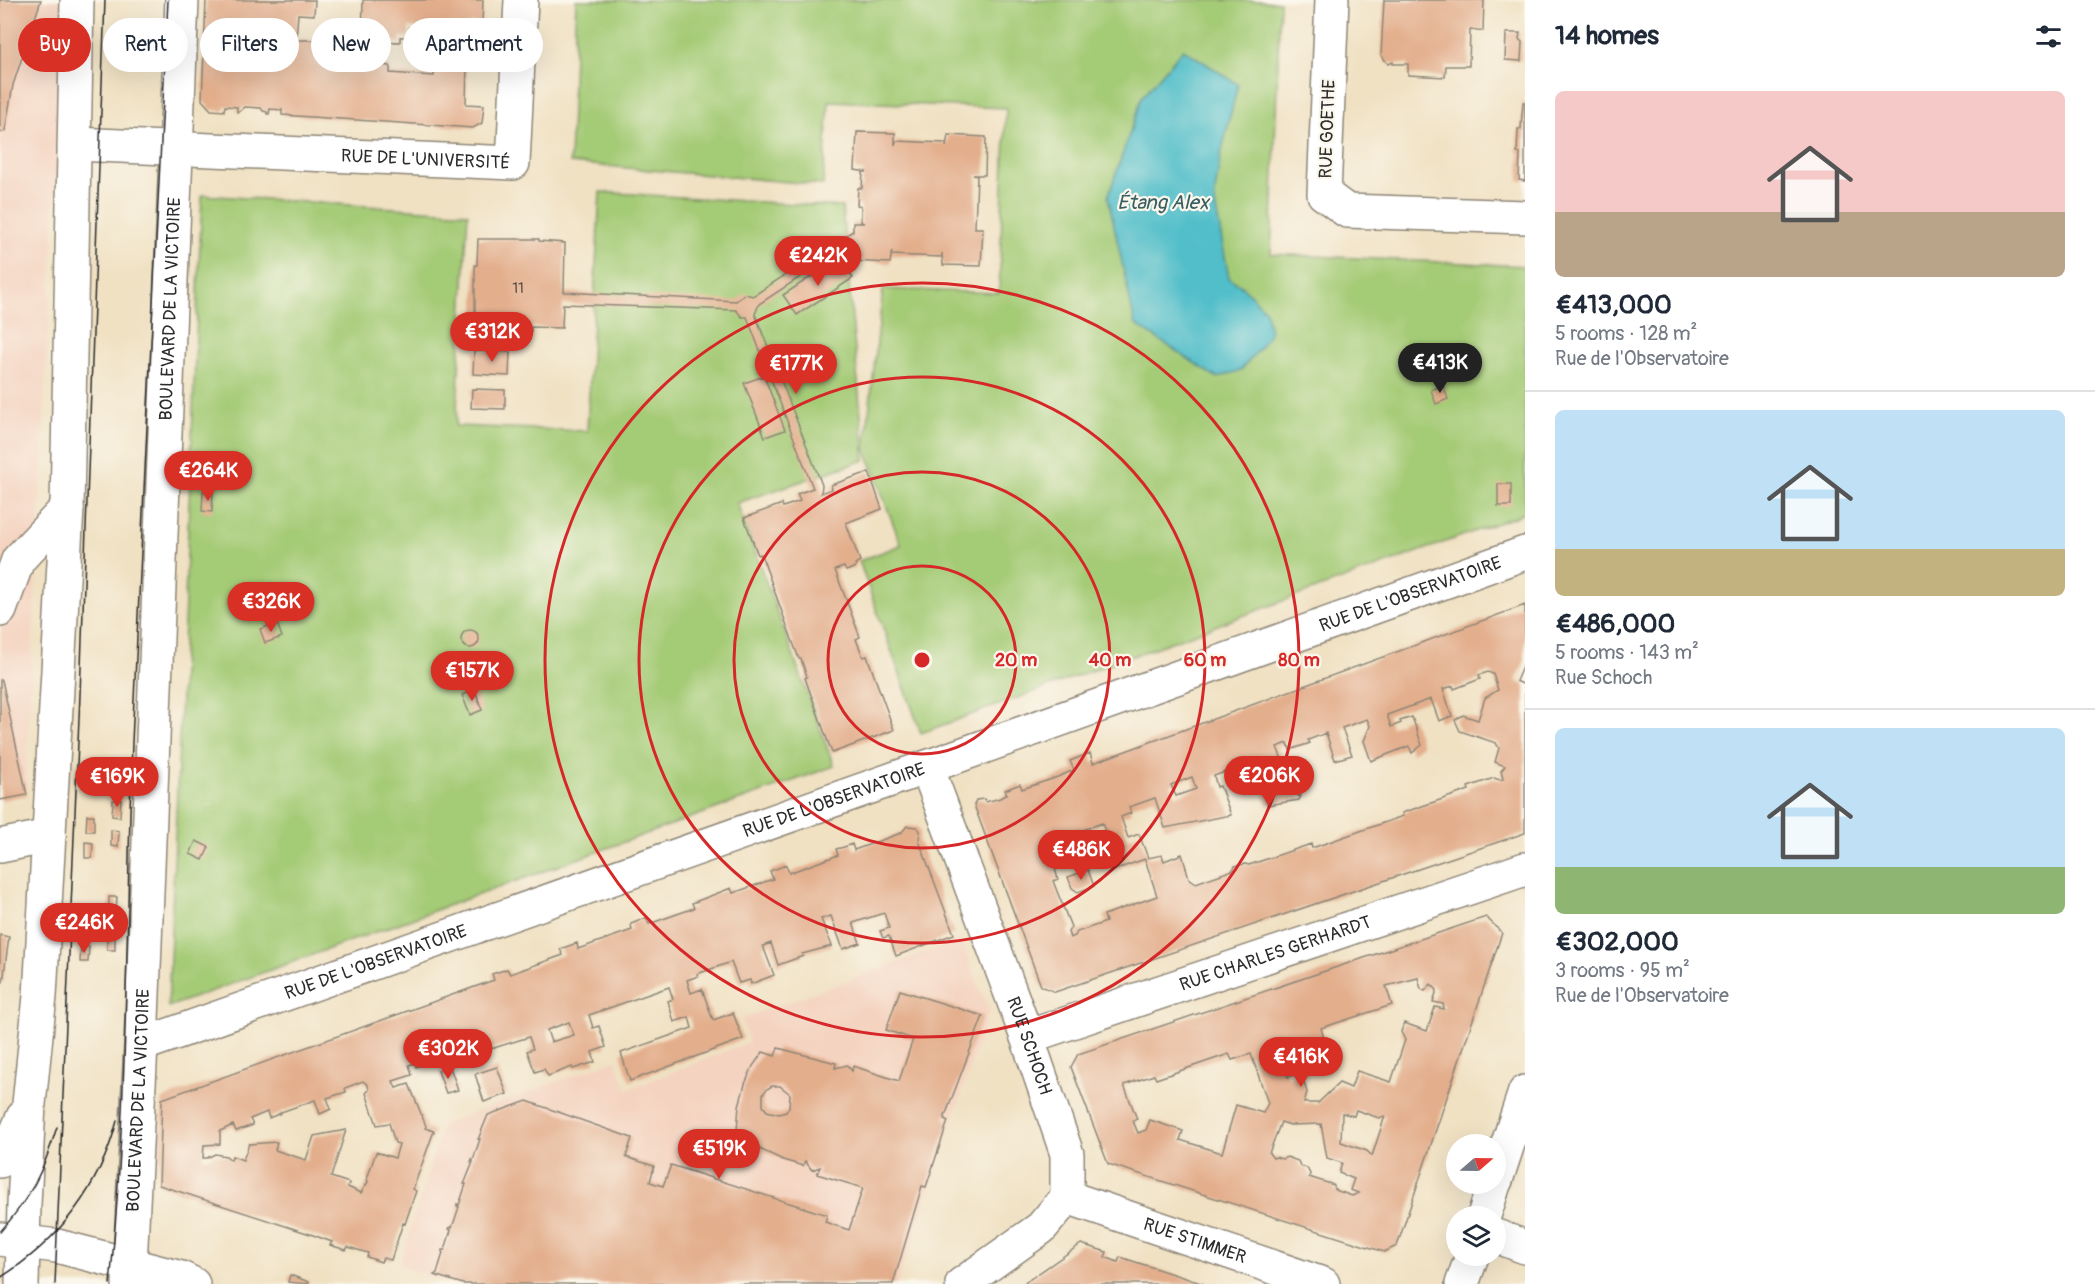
<!DOCTYPE html>
<meta charset="utf-8">
<style>
:root{--surface:#fff;--page:#f6f6f7;--text:#1f2937;--muted:#747a83;--line:#e0e1e3;--accent:#d93025}
body{margin:0;font-family:Pangolin,sans-serif;background:var(--page);color:var(--text);height:100vh;display:flex;flex-direction:column;font-size:22px;white-space:nowrap}
*{box-sizing:border-box;margin:0}
p{font-size:20px;color:var(--muted)}
.icon{flex:none;width:33px;height:33px;fill:none;stroke:currentColor;stroke-width:2;stroke-linecap:round;stroke-linejoin:round}
.map{position:relative;flex:1;overflow:hidden}
.details{display:flex;flex-direction:column;background:var(--surface);width:570px}
.details>*{flex:none}
.guide{position:absolute;left:18px;top:18px;width:570px;height:54px;display:flex;gap:12px}
.needle{width:39px;rotate:70deg}
.controls{position:absolute;left:1446px;top:1134px;display:grid;gap:12px}
.controls a{display:grid;place-items:center;width:60px;height:60px;border-radius:50%;background:var(--surface);box-shadow:0 6px 24px #0002;font-size:30px}
.price{position:absolute;translate:-50% -51px;padding:0 14px;border-radius:21px;background:var(--accent);color:#fff;font-size:20px;line-height:39px;filter:drop-shadow(0 2px 3px #0008)}
.price::after{content:'';position:absolute;left:50%;top:36px;width:18px;height:14px;margin-left:-9px;background:inherit;clip-path:polygon(0 0,100% 0,50% 100%)}
.price.on{background:#222;color:#fff}
ul{padding:0;list-style:none}
li{display:grid;align-content:center;gap:12px;height:318px;padding:0 30px}
li+li{border-top:2px solid var(--line)}
li span{display:grid;place-items:center;height:186px;border-radius:9px;color:#555}
li>.icon{margin-inline-start:auto}
span .icon{width:108px;height:108px;fill:#fffc;stroke-width:1}
li b{font-size:26px}
h2{display:flex;justify-content:space-between;align-items:center;height:72px;padding:0 30px;font-size:26px}
.chip{padding:0 21px;border-radius:27px;background:var(--surface);box-shadow:0 6px 24px #0002;font-size:21px;line-height:54px}
.chip.on{background:var(--accent);color:#fff}
main{display:flex;flex:1;min-height:0}
.map>svg:first-child{display:block}
</style>
<main>
<div class="map">
<svg width="1525" height="1284" viewBox="0 0 1525 1284">
<rect width="100%" height="100%" fill="#fbf7ec"/>
<filter id="ink" filterUnits="userSpaceOnUse"><feTurbulence type="fractalNoise" baseFrequency=".0167" numOctaves="2"/><feDisplacementMap in="SourceGraphic" scale="12" xChannelSelector="R" yChannelSelector="G"/><feConvolveMatrix kernelMatrix="1 2 1 2 8 2 1 2 1" color-interpolation-filters="sRGB"/></filter>
<filter id="wash" filterUnits="userSpaceOnUse"><feTurbulence type="fractalNoise" baseFrequency=".008" numOctaves="4" result="noise"/><feDisplacementMap in="SourceGraphic" scale="24" xChannelSelector="R" yChannelSelector="G"/><feGaussianBlur stdDeviation="1.35" result="paint"/><feColorMatrix in="noise" values="0 0 0 0 0 0 0 0 0 0 0 0 0 0 0 0 0 1.4 0 .05"/><feComposite in="paint" operator="in"/></filter>
<g filter="url(#wash)">
<rect width="100%" height="100%" fill="#f0e1c3"/>
<g fill="#f4d3c0">
<path d="M0,0H65L27,752V795L0,801Z"/>
<path d="M960,940L989,1011L897,1284H453L399,1266L443,1124L615,1060L627,1090L749,1042L741,1019Z"/>
</g>
<g fill="#a4cb76" stroke="#687b50" stroke-width="1.5">
<path d="M576,0H1231L1280,2L1271,254L1525,266V513L921,733L859,561L901,545L865,448L883,289L999,293L1006,108L829,101L823,185L570,163Z"/>
<path d="M600,192L842,207L865,460L737,503L834,766L168,1007L202,195L468,213L456,426L587,431Z"/>
</g>
<path fill="#51bec9" stroke="#3e747a" stroke-width="1.5" d="M1183,49L1238,84L1221,154L1214,198L1229,278L1243,287L1266,311L1270,333L1259,349L1241,370L1217,378L1135,324L1108,197L1142,97Z"/>
<g id="blocks">
<g fill="#e3ae8c" fill-rule="evenodd">
<path d="M0,0H41L13,85L5,131L0,133Z"/>
<path d="M206,0H315L314,15L298,14L296,40H350V60H347L346,69H352L356,66L364,67L365,70H369V64L390,66V73L434,76L435,63L421,62L422,43H417L418,28L409,27V35L406,37H400V42L362,41L363,0H483L482,23H471L468,24L466,104L484,105L482,123L473,128L371,121L282,115V110L270,109L269,114H267V112L263,111L261,108L245,107L239,112H237V107L225,106L224,111L211,110L202,100Z"/>
<path d="M1384,0H1484L1483,31L1470,30L1469,66H1446L1445,77L1408,75V64H1393V62L1388,64L1381,55Z"/>
<path d="M1506,33H1520L1519,39L1522,42L1521,61L1505,60Z"/>
<path d="M1523,102H1525V181L1519,180L1520,153H1517L1518,129H1521Z"/>
<path d="M857,132L895,133V145L896,141L946,143V147L948,135L986,137L985,175H973L977,176L975,228H983L981,266L943,265L942,253V257L891,255L892,251L890,263L852,261V243L759,304L755,314L822,485L821,493L832,489L831,485L869,472L882,509L846,523L860,561L855,564L856,567L846,571L844,567L835,570L860,637L856,639L863,657L867,656L894,730L832,753L805,678L807,677L801,659H799L761,554L758,555L744,518L782,504L783,507L800,501L797,494L813,488L747,317H742L736,310L563,304L562,328L531,327V331L506,330V326L475,325V265H477L478,239H539V241L565,243L564,292L736,301L745,294L753,296L853,231V223H864L861,222V206L857,205L858,188H862L863,172H867L855,170Z"/>
<path d="M840,258L853,278L797,315L783,295Z"/>
<path d="M474,351L510,352L509,376L473,374Z"/>
<path d="M764,376L785,430L765,437L744,383Z"/>
<path d="M1443,385L1448,399L1436,404L1431,390Z"/>
<path d="M472,389L505,390V409L471,408Z"/>
<rect x="1498" y="484" width="13" height="22"/>
<path d="M203,491L213,492L212,512L202,511Z"/>
<path d="M1525,605V660L1516,681L1525,685V833L1055,992L1041,986L974,805L976,800L984,799L986,802L1000,798L1007,794L1005,790L1020,784L1022,789L1055,778L1074,770L1070,761L1090,753L1093,763ZM1488,672L1493,674L1498,690L1485,698L1478,720L1463,715L1455,720L1460,731L1496,743L1499,748L1495,762L1505,766L1501,771L1503,779L1500,780L1494,778L1468,787L1469,790L1402,813L1403,816L1312,848L1311,844L1249,865L1245,864L1235,866L1233,870L1196,883L1189,878L1182,854L1164,861L1162,855L1148,858L1139,834L1128,838L1121,817L1131,813L1129,807L1155,798L1165,828L1231,815L1220,786L1217,787L1214,776L1259,760L1264,770L1259,771L1256,776L1268,805L1299,800L1301,796H1298L1285,761L1283,762L1277,747L1288,743L1290,750L1310,743L1308,740L1326,733L1335,760L1352,755L1342,728L1367,719L1370,726L1364,741L1371,761L1409,746L1412,753L1422,745L1412,717L1400,721L1401,723L1391,727L1387,715L1431,699L1439,721L1452,716L1443,689L1453,686L1454,689L1480,679L1479,675ZM1192,777L1196,789L1176,796L1171,785ZM1102,823L1108,839L1104,840L1114,870L1145,859L1157,896L1104,915L1106,922L1077,932L1075,936L1070,938L1068,932L1071,927L1053,881L1058,879L1055,869H1058L1052,851L1048,852L1045,844Z"/>
<path d="M277,623L282,637L265,643L260,629Z"/>
<circle cx="470" cy="639" r="9"/>
<path d="M0,680H2L27,795L0,800Z"/>
<path d="M475,690L482,710L470,715L462,695Z"/>
<path d="M113,800H121L120,817L112,816Z"/>
<path d="M87,815H94V831H86Z"/>
<path d="M907,826L917,827L920,831L919,841L954,934L896,956L889,936L883,938L880,931L889,928L884,913L853,923L860,943L843,949L831,916L821,919L832,946L802,954L803,956L778,965L771,943L763,946L774,975L751,984L750,980L739,983L731,962L697,974L698,976L687,980L691,993L702,989L713,1020L733,1013L743,1039L630,1081L621,1053L692,1028L689,1017L674,1022L668,1001L673,999L669,987L589,1015L593,1028L599,1026L606,1047L592,1052L595,1062L573,1069L572,1067L548,1076L544,1069L535,1072L527,1051L533,1049L529,1037L481,1052L477,1040L451,1050L453,1053L416,1067L415,1063L409,1065L412,1075L393,1081L396,1088L409,1084L426,1126L425,1128L434,1131L413,1189L416,1191L405,1224L403,1223L391,1260L383,1258L381,1262L367,1257L368,1253L348,1247L346,1250L330,1245L332,1242L313,1235L159,1185L162,1099L494,980L492,974L507,969L510,974L563,955L560,949L577,943L578,949L632,930L631,924L646,918L649,924L694,908L692,903L731,888L733,893L773,879L770,871L786,865L789,873L838,855L836,849L844,847L852,844L854,850L901,833ZM569,1022L574,1035L551,1042L547,1030ZM363,1081L368,1085L369,1090L366,1093L377,1125L389,1123L395,1143L399,1144L395,1158L376,1152L367,1179L368,1182L361,1193L348,1187L349,1183L331,1177L346,1130L314,1136L306,1160L275,1150L277,1142L249,1144L243,1160L232,1156L231,1160L226,1156L215,1154L207,1158H203L204,1145L220,1144V1131L233,1125L236,1131L253,1125L250,1119L267,1112L269,1118L281,1113V1112L315,1100L320,1114L331,1109L327,1098L346,1092L345,1088Z"/>
<path d="M111,830L119,831L118,847L111,846Z"/>
<path d="M196,841L209,847L203,860L190,854Z"/>
<path d="M85,842L93,843L92,858H85Z"/>
<path d="M1088,870L1094,886L1078,892L1072,888L1068,877Z"/>
<path d="M109,897H117L116,913L109,912Z"/>
<path d="M82,914H90L89,930H81Z"/>
<path d="M1486,917L1502,933L1397,1246L1384,1252L1108,1164L1071,1067L1078,1054ZM1418,978L1421,989L1425,991L1431,984L1437,990L1433,1002L1443,1004L1444,1008V1009L1435,1007L1427,1031L1404,1023L1401,1032L1405,1040L1391,1082L1357,1071L1351,1088L1339,1083L1318,1103H1304L1307,1092L1301,1073L1288,1077L1282,1061L1279,1060L1273,1061L1270,1054L1274,1047L1293,1041L1296,1043L1303,1041L1307,1043L1324,1038L1321,1028L1392,1005L1386,986ZM1229,1054L1232,1060L1251,1054L1268,1103L1263,1113L1236,1105L1222,1153L1180,1140L1183,1131L1150,1120L1146,1130L1138,1133L1133,1121L1137,1119L1124,1085L1154,1075L1156,1079ZM1356,1110L1379,1118L1385,1116L1372,1156L1367,1151L1341,1142L1342,1113L1354,1116ZM1281,1122L1290,1125L1321,1124L1327,1158L1342,1163L1339,1173L1354,1179L1350,1190L1359,1193L1352,1196L1335,1190L1334,1185L1309,1177L1310,1174L1307,1168L1300,1166L1298,1161L1287,1157L1282,1159L1276,1157L1273,1158L1269,1153Z"/>
<path d="M107,934L115,935V950H107Z"/>
<path d="M0,935L9,937L3,982L0,981Z"/>
<path d="M81,946H89L88,962H80Z"/>
<path d="M900,990L983,1016L944,1119L948,1121L926,1187L922,1186L893,1284H463L434,1275L437,1273L443,1253L442,1252V1250H445L451,1230L449,1229L450,1227L452,1228L459,1207L457,1206V1204L459,1205L466,1184H464L465,1182L473,1162H471L472,1159L473,1160L480,1139H478L479,1137L488,1115L527,1101L632,1138L626,1157L654,1166L650,1182L663,1186L671,1165L827,1215L825,1222L849,1230L863,1188L817,1174L820,1167L812,1170L805,1161L803,1166L783,1160L747,1143L749,1136L737,1130L739,1106L745,1084L753,1066L763,1052L775,1056L778,1048L836,1063L835,1068L847,1065L852,1071L853,1066L899,1081L913,1039L886,1030ZM772,1086H780L790,1094L789,1107L786,1112L779,1114L767,1111L763,1106V1094L767,1089Z"/>
<path d="M450,1067L458,1090L446,1093L438,1071Z"/>
<path d="M497,1067L507,1094L484,1102L475,1074Z"/>
<path d="M1081,1244L1107,1252L1105,1257L1118,1262L1120,1257L1204,1284H1023Z"/>
<path d="M290,1275L309,1282L308,1284L288,1282Z"/>
</g>
</g>
</g>
<g filter="url(#ink)">
<use href="#blocks" fill-opacity="0" stroke="#8e8677" stroke-width="1.5"/>
<g fill="none" stroke-linecap="round" stroke-linejoin="round">
<g stroke="#8e8677" stroke-width="36">
<g id="minor">
<path d="M1332,0L1324,194L1347,211L1525,217"/>
<path id="s1" d="M75,144L513,163L521,0"/>
<path d="M0,610L18,560L67,508"/>
<path id="s2" d="M927,767L1027,1037L1067,1154V1197L1041,1228L962,1284"/>
<path d="M0,846L49,836"/>
<path id="s3" d="M1027,1037L1525,869"/>
<path id="s4" d="M141,1045L927,767L1525,553"/>
<path d="M0,1161L13,1140L23,1117"/>
<path id="s5" d="M1067,1197L1323,1284"/>
<path d="M1496,1236L1525,1247"/>
<path d="M0,1239L57,1246L181,1278L193,1284"/>
<path d="M22,1284L24,1205L29,1104L40,996L67,508L77,0"/>
<path id="s6" d="M129,1284L141,1045L182,0"/>
</g>
</g>
<g stroke="#8e8677" stroke-width="36">
<g id="major">
<path d="M1496,1180L1525,1092"/>
<path d="M1484,1216L1494,1184"/>
<path d="M1462,1284L1472,1256"/>
</g>
</g>
<use href="#minor" stroke="#fff" stroke-width="33"/>
<use href="#major" stroke="#fff" stroke-width="33"/>
<g stroke="#2b2b2b" stroke-width="1.5">
<path d="M0,1232C31,1197 43,1172 57,1127"/>
<path d="M0,1278C58,1241 99,1189 117,1121"/>
<path d="M55,1284L80,695L105,0"/>
<path d="M110,1284C128,1104 126,923 132,742C142,495 157,247 168,0"/>
</g>
</g>
</g>
<g fill="none" stroke="#d62828" stroke-width="3">
<circle cx="922" cy="660" r="94"/>
<circle cx="922" cy="660" r="188"/>
<circle cx="922" cy="660" r="283"/>
<circle cx="922" cy="660" r="377"/>
</g>
<g text-anchor="middle" stroke-width="4.5" stroke-linejoin="round" paint-order="stroke">
<g font-size="15" fill="#594c43">
<text x="518" y="293">11</text>
</g>
<g font-size="18" fill="#2b2b2b" stroke="#fbf7ec">
<text transform="translate(1327 129) rotate(-88)" y="6">RUE GOETHE</text>
<text dy="6" stroke="none"><textPath href="#s1" startOffset="351">RUE DE L'UNIVERSITÉ</textPath></text>
<text dy="6" stroke="none"><textPath href="#s6" startOffset="976">BOULEVARD DE LA VICTOIRE</textPath></text>
<text dy="6" stroke="none"><textPath href="#s4" startOffset="1347">RUE DE L'OBSERVATOIRE</textPath></text>
<text dy="6" stroke="none"><textPath href="#s4" startOffset="735">RUE DE L'OBSERVATOIRE</textPath></text>
<text dy="6" stroke="none"><textPath href="#s3" startOffset="262">RUE CHARLES GERHARDT</textPath></text>
<text dy="6" stroke="none"><textPath href="#s4" startOffset="249">RUE DE L'OBSERVATOIRE</textPath></text>
<text dy="6" stroke="none"><textPath href="#s2" startOffset="297">RUE SCHOCH</textPath></text>
<text dy="6" stroke="none"><textPath href="#s6" startOffset="184">BOULEVARD DE LA VICTOIRE</textPath></text>
<text dy="6" stroke="none"><textPath href="#s5" startOffset="135">RUE STIMMER</textPath></text>
</g>
<g font-size="20" font-style="italic" fill="#385e62" stroke="#fbf7ec">
<text x="1163" y="209">Étang Alex</text>
</g>
</g>
<circle cx="922" cy="660" r="9" fill="#d62828" stroke="#fbf7ec" stroke-width="3"/>
<g font-size="18" text-anchor="middle" font-weight="bold" fill="#d62828" stroke="#fbf7ec" stroke-width="4.5" stroke-linejoin="round" paint-order="stroke">
<text x="1016" y="666">20 m</text>
<text x="1110" y="666">40 m</text>
<text x="1205" y="666">60 m</text>
<text x="1299" y="666">80 m</text>
</g>
</svg>
<div class="controls">
<a><svg class="needle" viewBox="-14 -14 28 28"><path d="M0-13l5 13h-10z" fill="#e53935"/><path d="M0 13l5-13h-10z" fill="#747a83"/></svg></a>
<a><svg class="icon" aria-label="layers" viewBox="0 0 24 24"><path d="M12 4l9 5-9 5-9-5zM3 14l9 5 9-5"/></svg></a>
</div>
<b class="price" style="left:818px;top:287px">€242K</b>
<b class="price" style="left:492px;top:363px">€312K</b>
<b class="price on" style="left:1440px;top:394px">€413K</b>
<b class="price" style="left:796px;top:395px">€177K</b>
<b class="price" style="left:208px;top:502px">€264K</b>
<b class="price" style="left:271px;top:633px">€326K</b>
<b class="price" style="left:472px;top:702px">€157K</b>
<b class="price" style="left:1269px;top:807px">€206K</b>
<b class="price" style="left:117px;top:808px">€169K</b>
<b class="price" style="left:1081px;top:881px">€486K</b>
<b class="price" style="left:84px;top:954px">€246K</b>
<b class="price" style="left:448px;top:1080px">€302K</b>
<b class="price" style="left:1301px;top:1088px">€416K</b>
<b class="price" style="left:719px;top:1180px">€519K</b>
<div class="guide">
<a class="chip on">Buy</a>
<a class="chip">Rent</a>
<a class="chip">Filters</a>
<a class="chip">New</a>
<a class="chip">Apartment</a>
</div>
</div>
<section class="details">
<h2>14 homes<svg class="icon" aria-label="filters" viewBox="0 0 24 24"><path d="M4 7h16M4 17h16"/><circle cx="9" cy="7" r="2"/><circle cx="15" cy="17" r="2"/></svg></h2>
<ul>
<li><span style="background:linear-gradient(#f6c9c9 65%,#b9a48a 0)"><svg class="icon" aria-label="home" viewBox="0 0 24 24"><path d="M3 11l9-7 9 7M6 9v11h12V9"/></svg></span><div><b>€413,000</b><p>5 rooms · 128 m²</p><p>Rue de l'Observatoire</p></div></li>
<li><span style="background:linear-gradient(#bfe0f5 75%,#c2b280 0)"><svg class="icon" aria-label="home" viewBox="0 0 24 24"><path d="M3 11l9-7 9 7M6 9v11h12V9"/></svg></span><div><b>€486,000</b><p>5 rooms · 143 m²</p><p>Rue Schoch</p></div></li>
<li><span style="background:linear-gradient(#bfe0f5 75%,#8fb573 0)"><svg class="icon" aria-label="home" viewBox="0 0 24 24"><path d="M3 11l9-7 9 7M6 9v11h12V9"/></svg></span><div><b>€302,000</b><p>3 rooms · 95 m²</p><p>Rue de l'Observatoire</p></div></li>
</ul>
</section>
</main>
